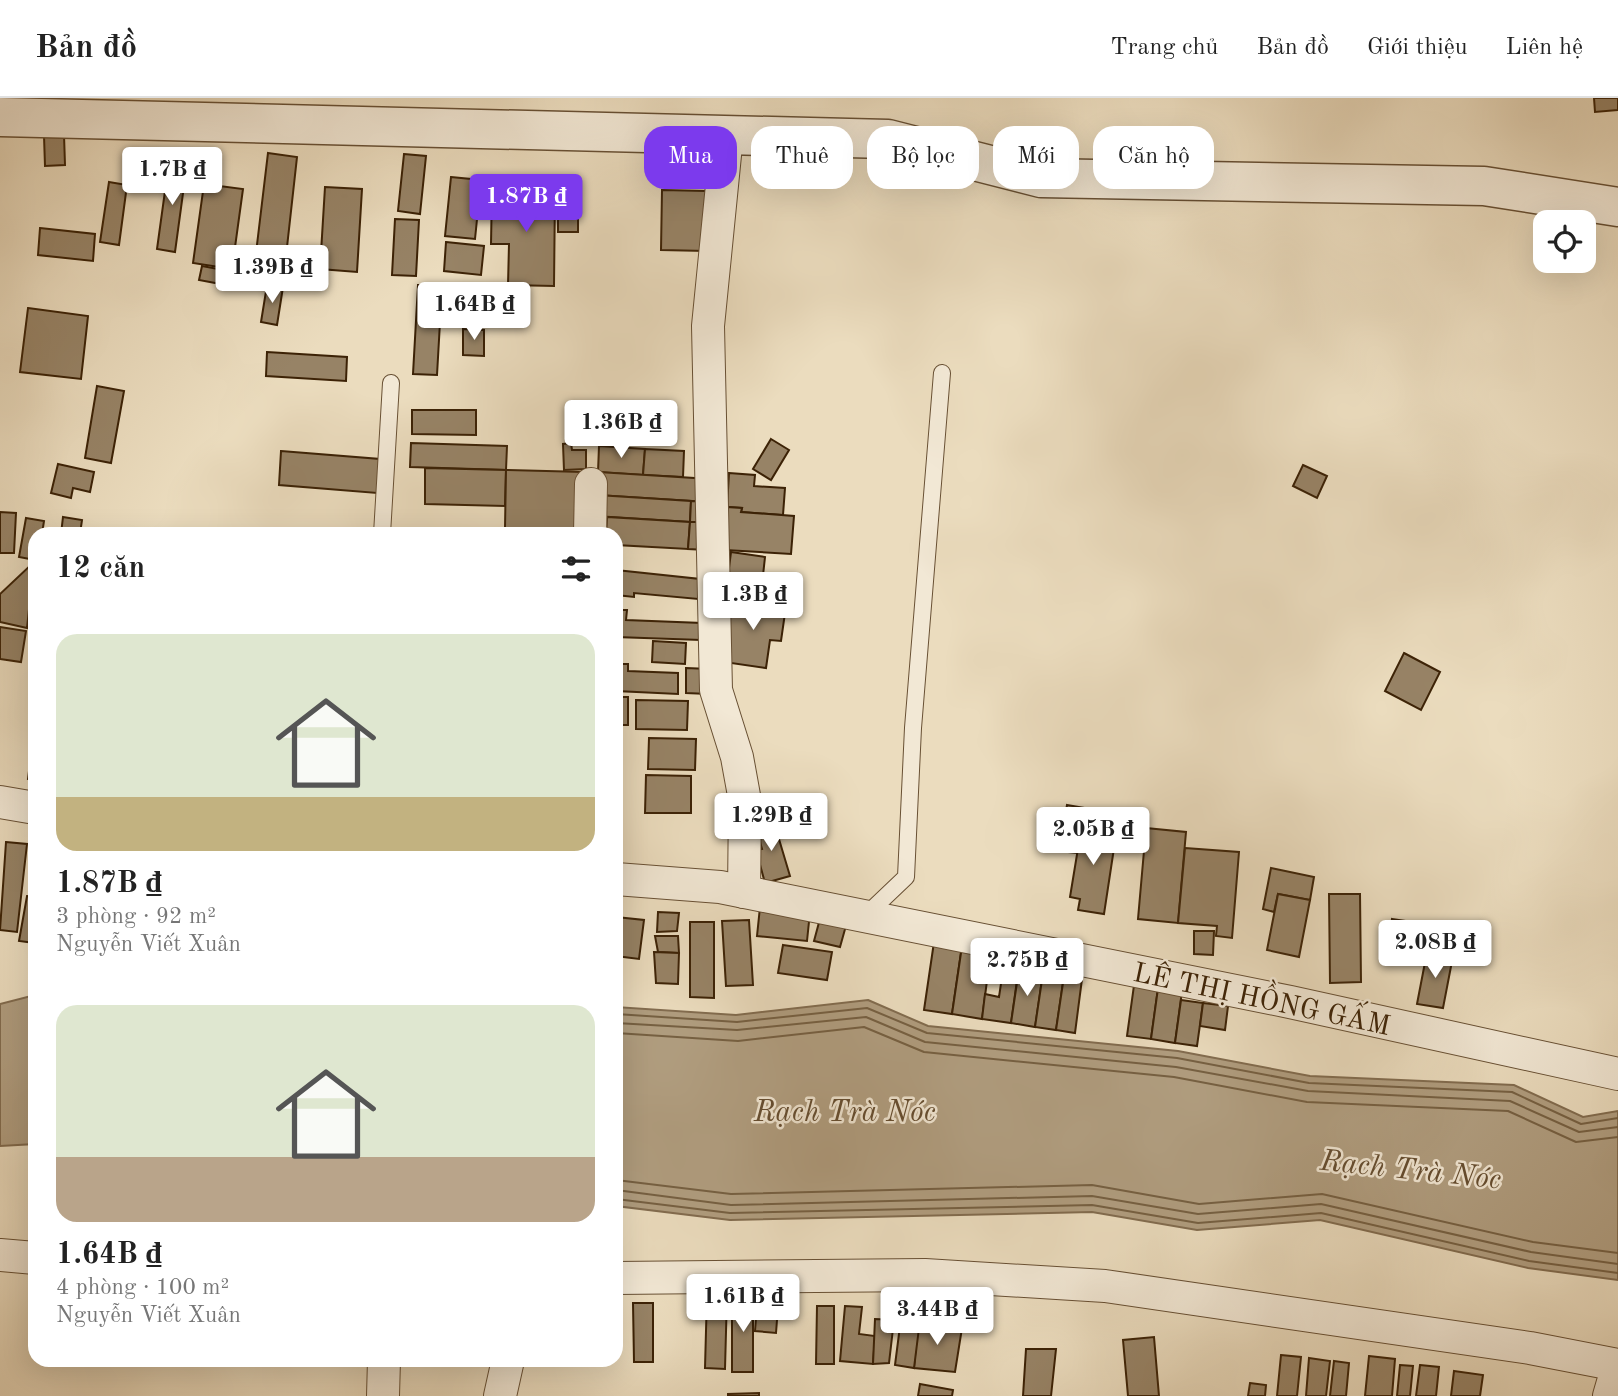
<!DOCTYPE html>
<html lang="vi">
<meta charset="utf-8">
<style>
:root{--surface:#fff;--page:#f6f6f6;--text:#222;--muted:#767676;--line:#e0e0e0;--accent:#7c3aed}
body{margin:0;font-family:"Old Standard TT",serif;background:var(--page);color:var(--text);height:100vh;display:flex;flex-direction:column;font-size:26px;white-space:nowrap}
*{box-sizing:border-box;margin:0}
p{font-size:23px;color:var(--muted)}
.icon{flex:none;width:38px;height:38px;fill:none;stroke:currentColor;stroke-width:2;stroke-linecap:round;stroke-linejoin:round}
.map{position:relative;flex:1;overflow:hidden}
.side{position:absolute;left:28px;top:429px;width:595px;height:840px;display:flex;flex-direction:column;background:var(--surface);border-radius:21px;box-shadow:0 7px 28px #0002}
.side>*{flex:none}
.hud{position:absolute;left:644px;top:28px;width:665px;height:63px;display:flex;gap:14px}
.controls{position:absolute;left:1533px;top:112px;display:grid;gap:14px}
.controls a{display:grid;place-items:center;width:63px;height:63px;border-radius:14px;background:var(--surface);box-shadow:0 7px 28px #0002;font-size:35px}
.price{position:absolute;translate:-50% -60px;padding:0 16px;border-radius:7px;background:#fff;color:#222;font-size:23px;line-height:46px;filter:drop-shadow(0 2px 4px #0008)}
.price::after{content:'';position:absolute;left:50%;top:42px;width:21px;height:16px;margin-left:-10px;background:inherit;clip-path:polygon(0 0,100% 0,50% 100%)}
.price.current{background:var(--accent);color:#fff}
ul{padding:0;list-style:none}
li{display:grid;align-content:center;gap:14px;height:371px;padding:0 28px}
li span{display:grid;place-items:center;height:217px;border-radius:21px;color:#555}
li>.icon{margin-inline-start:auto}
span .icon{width:126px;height:126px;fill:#fffc;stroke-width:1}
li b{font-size:30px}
h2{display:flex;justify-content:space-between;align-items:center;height:84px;padding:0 28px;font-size:30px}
.chip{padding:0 24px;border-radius:21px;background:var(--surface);box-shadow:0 7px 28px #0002;font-size:24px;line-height:63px}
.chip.current{background:var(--accent);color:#fff}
header{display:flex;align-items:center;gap:42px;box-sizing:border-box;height:98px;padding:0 35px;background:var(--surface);border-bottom:2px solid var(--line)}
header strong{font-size:33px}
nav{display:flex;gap:38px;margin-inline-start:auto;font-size:24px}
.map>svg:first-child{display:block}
</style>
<header>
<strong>Bản đồ</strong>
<nav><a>Trang chủ</a><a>Bản đồ</a><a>Giới thiệu</a><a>Liên hệ</a></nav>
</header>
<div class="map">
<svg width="1618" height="1298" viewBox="0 0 1618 1298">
<rect width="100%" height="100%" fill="#ebdcbe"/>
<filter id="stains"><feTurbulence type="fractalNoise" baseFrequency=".00286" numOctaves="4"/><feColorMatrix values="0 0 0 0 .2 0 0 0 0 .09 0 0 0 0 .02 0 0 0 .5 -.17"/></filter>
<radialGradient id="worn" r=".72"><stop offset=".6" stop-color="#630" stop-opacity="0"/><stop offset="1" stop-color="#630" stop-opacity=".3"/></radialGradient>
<g fill="#b09d7f" stroke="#826c4f" stroke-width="2">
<path d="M35,897V1046L0,1048V906Z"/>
<path d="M868,902L928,928L1178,953L1310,978L1514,987L1583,1019L1618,1013V1182L1528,1170L1320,1122L1197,1132L1092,1114L730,1122L616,1108V909L736,917Z"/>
</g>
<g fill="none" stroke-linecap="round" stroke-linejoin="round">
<g stroke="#766042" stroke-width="2">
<path d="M616,916L737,924L867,910L927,935L1177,960L1309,985L1512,994L1581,1026L1618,1020"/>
<path d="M616,925L737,932L866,919L925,944L1176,969L1308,993L1510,1003L1579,1034L1618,1029"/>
<path d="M616,935L738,943L864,929L924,954L1174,979L1307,1004L1508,1013L1576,1044L1618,1039"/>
<path d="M616,1082L731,1096L1092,1087L1199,1106L1322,1096L1533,1144L1618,1155"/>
<path d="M616,1092L731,1107L1092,1098L1198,1116L1321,1106L1531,1154L1618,1166"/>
<path d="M616,1101L730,1115L1092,1107L1198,1125L1321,1115L1529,1163L1618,1175"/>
</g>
</g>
<g fill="#978366" stroke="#3c2206" stroke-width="2">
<path d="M1594,0H1618V12L1595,14Z"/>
<path d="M64,37L65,67L45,68L44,38Z"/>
<path d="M268,55L297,59L286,158L256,155Z"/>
<path d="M404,56L426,58L420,116L398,113Z"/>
<path d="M169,64L187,66L175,154L157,151Z"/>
<path d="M451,79L481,82L475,141L445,138Z"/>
<path d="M109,84L127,87L119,147L100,144Z"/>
<path d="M204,86L243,91L232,171L193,165Z"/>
<path d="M325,89L362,91L357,174L320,171Z"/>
<path d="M492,91L555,93L554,188L508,187L509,146H491Z"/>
<path d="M662,92L707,93L706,153L661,152Z"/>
<path d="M558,93L578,94V134H558Z"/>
<path d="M395,121L419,122L416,178L392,177Z"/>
<path d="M40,130L95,136L93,163L38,157Z"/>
<path d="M446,144L484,148L481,177L444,173Z"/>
<path d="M269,160L283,161L282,169L269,167Z"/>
<path d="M202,168L229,173L226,187L199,182Z"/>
<path d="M267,187L283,189L277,227L261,224Z"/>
<path d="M418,187L442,189L437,277L413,276Z"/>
<path d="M28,210L88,218L81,281L20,274Z"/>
<path d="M463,231L484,232V258L463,257Z"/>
<path d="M267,254L347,259L346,283L266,278Z"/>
<path d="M97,288L124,293L111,365L85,360Z"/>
<path d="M412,312H476V337L412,336Z"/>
<path d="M600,332L628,334L627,350L599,348Z"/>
<path d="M771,341L789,352L771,382L753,371Z"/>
<path d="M411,345L507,348L506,372L410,369Z"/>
<path d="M571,345L572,352H586V371L564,372L563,346Z"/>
<path d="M599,348L645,351L643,377L598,374Z"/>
<path d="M645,351L684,353L683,379L643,377Z"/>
<path d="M281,353L380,361L377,395L279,387Z"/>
<path d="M58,366L94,374L90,394L73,390L71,400L51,395Z"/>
<path d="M1303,367L1327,378L1317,400L1293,388Z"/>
<path d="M425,370L506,372L505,408L425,406Z"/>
<path d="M506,372L584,374L583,432L505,430Z"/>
<path d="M598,374L710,381L708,404L597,397Z"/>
<path d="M729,375L755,377L754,388L785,390L783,417L741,414L742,410L727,409Z"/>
<path d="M597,397L691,403L690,424L595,418Z"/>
<path d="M691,403L708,404L707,424H690Z"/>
<path d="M727,409L742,410L741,414L794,418L791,456L725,452Z"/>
<path d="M0,414L16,415L14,455H0Z"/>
<path d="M63,419L82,422L80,436H61Z"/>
<path d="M607,419L690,424L688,451L616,447V436H606Z"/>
<path d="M26,420L44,423L42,436H35V462L19,459Z"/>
<path d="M690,424H707L706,452L688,451Z"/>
<path d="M731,454L765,459L760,505L725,501Z"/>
<path d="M34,464L27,530L0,524V496Z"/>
<path d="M616,472L700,481L698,501L634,495V499L616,497Z"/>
<path d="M731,501L786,508L781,543L770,542L766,570L724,564Z"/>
<path d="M616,512H627L626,522L702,525L701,542L616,539Z"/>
<path d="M0,529L26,533L21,564L0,561Z"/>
<path d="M653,543L686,545L685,566L652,564Z"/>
<path d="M1404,555L1440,574L1421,612L1385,593Z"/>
<path d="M616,566H628V573L678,575V596L616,593Z"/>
<path d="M686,570L709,571L708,596L686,595Z"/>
<rect x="616" y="599" width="12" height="28"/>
<path d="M636,602L688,603L687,632L636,631Z"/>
<path d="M35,625V683L28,681Z"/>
<path d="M649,640L696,641L695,672L648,671Z"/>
<path d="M646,677L691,678V715H645Z"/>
<path d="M1067,707L1085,710L1077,755L1059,753Z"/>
<path d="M1083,720L1103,724L1101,735L1116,737L1104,816L1078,812L1080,801L1070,799Z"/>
<path d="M773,721L790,778L765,785L756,752L762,751L755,726Z"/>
<path d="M1146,730L1186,734L1178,825L1138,821Z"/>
<path d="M6,744L27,746L17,834L0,832Z"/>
<path d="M1185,750L1239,754L1232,840L1216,838L1217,828L1178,825Z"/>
<path d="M1271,770L1314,779L1310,802L1278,796L1274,814L1263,811Z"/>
<path d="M1278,796L1310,802L1299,859L1267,852Z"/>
<path d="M1329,796H1360L1361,884L1330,885Z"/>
<path d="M27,798L35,799V845L19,843Z"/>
<path d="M760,809L810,814L807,843L757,838Z"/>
<path d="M658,814L679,815L677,833L657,834Z"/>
<path d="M821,817L847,824L840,849L814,843Z"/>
<path d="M616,819L644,822L639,861L616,858Z"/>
<path d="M1392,821L1420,825L1418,852L1399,850L1400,840L1389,839Z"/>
<path d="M749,822L753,887L726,888L722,823Z"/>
<path d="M690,824H714V900L690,899Z"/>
<path d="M1435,825L1450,827L1449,835L1457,837L1455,853L1416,848L1419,829L1434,831Z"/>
<path d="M1194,833H1214L1213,857L1194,856Z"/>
<path d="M655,838H678L679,855L658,854Z"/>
<path d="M934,844L962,848L952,916L924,912Z"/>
<path d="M783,847L832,854L827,882L778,875Z"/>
<path d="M962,848L991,852L982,921L952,916Z"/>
<path d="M1006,852L1021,854L1011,925L982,921L985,896L999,899Z"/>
<path d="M654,854L679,855L678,886L656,885Z"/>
<path d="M1427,854L1453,858L1443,910L1417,906Z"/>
<path d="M1019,871L1043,875L1035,929L1011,925Z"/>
<path d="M1043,875L1064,878L1056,932L1035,929Z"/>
<path d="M1064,878L1082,881L1075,935L1056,932Z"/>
<path d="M1135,880L1159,883L1151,941L1127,938Z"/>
<path d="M1159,883L1183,886L1175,945L1151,941Z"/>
<path d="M1181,902L1203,905L1197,948L1175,945Z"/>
<path d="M1203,905L1228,908L1225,932L1200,928Z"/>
<path d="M758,1194L779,1196L776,1235L755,1233Z"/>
<path d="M707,1196L727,1197L725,1271L705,1270Z"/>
<rect x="732" y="1197" width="21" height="77"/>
<path d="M633,1205H653V1264H634Z"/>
<path d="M817,1208H834V1266H816Z"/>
<path d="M845,1208L862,1209L859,1236L875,1238L873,1266L840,1263Z"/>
<path d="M875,1221L894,1222L889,1265L873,1266Z"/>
<path d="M918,1223L962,1230L955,1274L914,1270Z"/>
<path d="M900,1228L919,1230L914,1270L895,1267Z"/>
<path d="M1154,1239L1159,1298H1128L1123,1242Z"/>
<path d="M1026,1251H1056L1051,1298H1023Z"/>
<path d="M1281,1257L1301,1259L1297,1298H1277Z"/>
<path d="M1369,1258L1395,1261L1392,1298H1365Z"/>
<path d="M1309,1260L1330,1263L1326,1298H1306Z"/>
<path d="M1334,1263L1349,1265L1346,1298H1330Z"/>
<path d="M1400,1267L1413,1268L1410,1298H1397Z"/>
<path d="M1420,1267L1439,1269L1436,1298H1416Z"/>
<path d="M1454,1273L1483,1277L1480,1298H1451Z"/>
<path d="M1250,1285L1266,1287L1265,1298H1248Z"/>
<path d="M920,1286L953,1292L952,1298H918Z"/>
<path d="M759,1295V1298H728V1296Z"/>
</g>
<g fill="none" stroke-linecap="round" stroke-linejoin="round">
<g stroke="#685034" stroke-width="18">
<g id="service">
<path d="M382,436L391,285"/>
<path d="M864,819L906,779L913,630L942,275"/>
</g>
</g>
<g stroke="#685034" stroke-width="34">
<g id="minor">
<path d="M727,37L708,228L716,592L737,659L745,703L744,794"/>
<path d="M590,436L591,386"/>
<path d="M0,704L35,710"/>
<path d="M616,781L720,789L1290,904L1618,976"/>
<path d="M0,1157L35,1160"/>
<path d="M616,1180L925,1177L1105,1188L1530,1250L1618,1267"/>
<path d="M383,1298L384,1262"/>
<path d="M500,1298L508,1262"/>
<path d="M1609,1298L1618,1267"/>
</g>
</g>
<g stroke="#685034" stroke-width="41">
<path id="tertiary" d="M0,19L888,41L1041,80L1484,88L1618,109"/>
</g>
<use href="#service" stroke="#f2e8d5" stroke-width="16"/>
<use href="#minor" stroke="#f2e8d5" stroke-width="32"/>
<use href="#tertiary" stroke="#f2e8d5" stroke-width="38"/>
</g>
<g text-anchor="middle" stroke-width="5" stroke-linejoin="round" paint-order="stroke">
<g font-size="28" fill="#3c2206" stroke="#f2e8d5">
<text transform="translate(1262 900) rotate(12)" y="10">LÊ THỊ HỒNG GẤM</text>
</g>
<g font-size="30" font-style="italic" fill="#654d30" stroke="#f2e8d5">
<text x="845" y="1023">Rạch Trà Nóc</text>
<text transform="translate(1411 1071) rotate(6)" y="10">Rạch Trà Nóc</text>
</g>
</g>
<rect width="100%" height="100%" filter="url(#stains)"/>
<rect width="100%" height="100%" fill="url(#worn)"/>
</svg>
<div class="controls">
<a><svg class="icon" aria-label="locate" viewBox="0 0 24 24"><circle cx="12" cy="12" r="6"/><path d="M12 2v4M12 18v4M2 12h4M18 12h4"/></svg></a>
</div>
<b class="price" style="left:172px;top:109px">1.7B ₫</b>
<b class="price current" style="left:526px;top:136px">1.87B ₫</b>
<b class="price" style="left:272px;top:207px">1.39B ₫</b>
<b class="price" style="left:474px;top:244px">1.64B ₫</b>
<b class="price" style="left:621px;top:362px">1.36B ₫</b>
<b class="price" style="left:753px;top:534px">1.3B ₫</b>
<b class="price" style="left:771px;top:755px">1.29B ₫</b>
<b class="price" style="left:1093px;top:769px">2.05B ₫</b>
<b class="price" style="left:1435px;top:882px">2.08B ₫</b>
<b class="price" style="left:1027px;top:900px">2.75B ₫</b>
<b class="price" style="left:743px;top:1236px">1.61B ₫</b>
<b class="price" style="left:937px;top:1249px">3.44B ₫</b>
<div class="hud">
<a class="chip current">Mua</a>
<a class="chip">Thuê</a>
<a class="chip">Bộ lọc</a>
<a class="chip">Mới</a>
<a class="chip">Căn hộ</a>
</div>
<section class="side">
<h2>12 căn<svg class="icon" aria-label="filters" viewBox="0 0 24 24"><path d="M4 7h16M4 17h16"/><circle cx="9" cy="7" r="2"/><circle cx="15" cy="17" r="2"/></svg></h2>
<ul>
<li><span style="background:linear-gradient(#dfe7d0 75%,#c2b280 0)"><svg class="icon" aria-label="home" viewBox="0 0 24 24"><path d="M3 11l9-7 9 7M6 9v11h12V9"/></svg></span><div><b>1.87B ₫</b><p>3 phòng · 92 m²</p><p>Nguyễn Viết Xuân</p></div></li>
<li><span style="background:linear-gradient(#dfe7d0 70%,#b9a48a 0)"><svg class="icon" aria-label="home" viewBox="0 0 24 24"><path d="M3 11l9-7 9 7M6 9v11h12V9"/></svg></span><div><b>1.64B ₫</b><p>4 phòng · 100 m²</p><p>Nguyễn Viết Xuân</p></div></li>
</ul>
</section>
</div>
